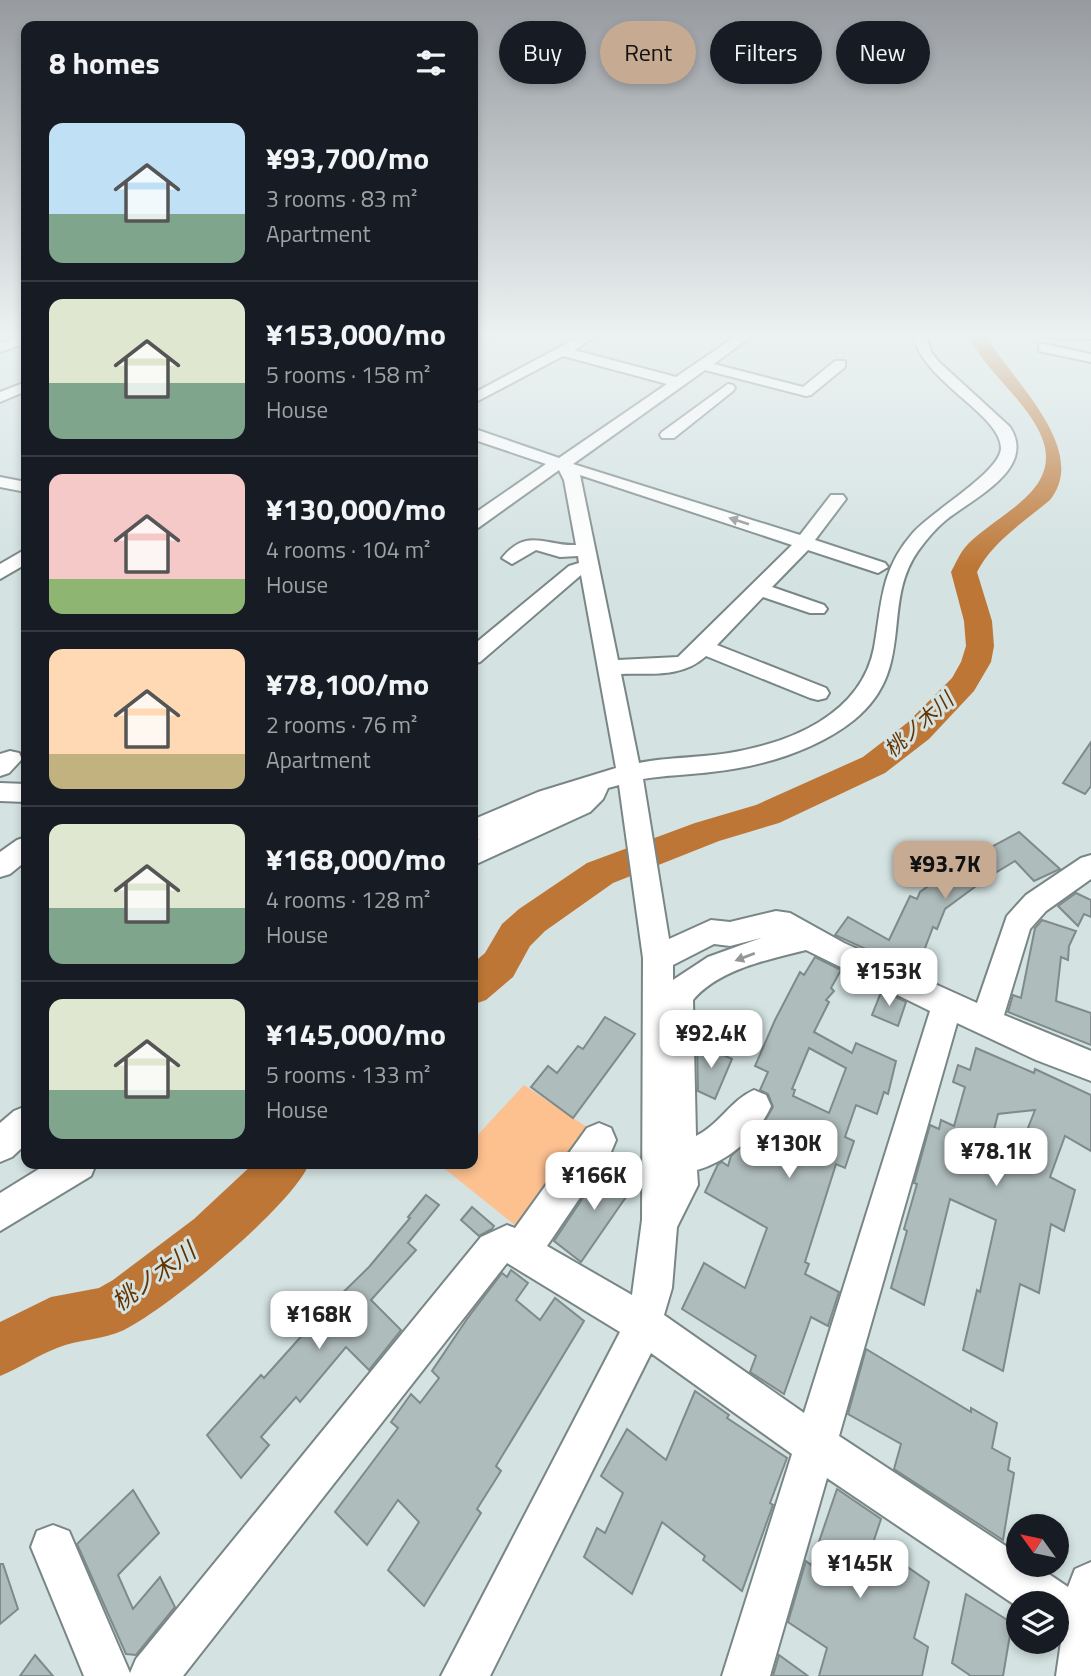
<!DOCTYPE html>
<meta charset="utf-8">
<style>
:root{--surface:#171b24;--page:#242831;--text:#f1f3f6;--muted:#9ea1a6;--line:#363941;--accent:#c6ab92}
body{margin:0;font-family:"Titillium Web","Noto Sans JP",sans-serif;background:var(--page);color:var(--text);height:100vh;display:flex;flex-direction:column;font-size:26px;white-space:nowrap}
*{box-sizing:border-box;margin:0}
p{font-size:23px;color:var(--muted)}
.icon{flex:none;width:38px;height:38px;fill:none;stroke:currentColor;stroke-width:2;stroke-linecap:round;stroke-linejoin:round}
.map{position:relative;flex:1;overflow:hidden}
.sheet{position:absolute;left:21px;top:21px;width:457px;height:1148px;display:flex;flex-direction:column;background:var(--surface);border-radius:14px;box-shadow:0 4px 10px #0003}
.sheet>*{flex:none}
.hud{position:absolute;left:499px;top:21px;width:486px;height:63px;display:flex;gap:14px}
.needle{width:46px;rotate:303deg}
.fabs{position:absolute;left:1006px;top:1514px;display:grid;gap:14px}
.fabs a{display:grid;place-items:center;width:63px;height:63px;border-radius:50%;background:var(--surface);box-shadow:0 4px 10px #0003;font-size:35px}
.price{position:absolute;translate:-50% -60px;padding:0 16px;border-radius:14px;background:#fff;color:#222;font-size:23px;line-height:46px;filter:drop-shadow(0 2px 4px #0008)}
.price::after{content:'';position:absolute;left:50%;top:42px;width:21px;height:16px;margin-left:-10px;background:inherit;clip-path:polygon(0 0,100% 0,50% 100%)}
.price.on{background:var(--accent);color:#111}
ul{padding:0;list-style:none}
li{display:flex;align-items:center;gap:21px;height:175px;padding:0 28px}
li+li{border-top:2px solid var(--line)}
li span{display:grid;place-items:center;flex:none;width:196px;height:140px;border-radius:14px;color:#555}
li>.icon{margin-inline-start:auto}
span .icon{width:84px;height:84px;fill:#fffc;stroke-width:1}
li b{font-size:30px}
h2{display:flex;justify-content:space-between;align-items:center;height:84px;padding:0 28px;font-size:30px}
.chip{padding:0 24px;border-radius:32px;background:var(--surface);box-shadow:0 4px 10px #0003;font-size:24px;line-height:63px}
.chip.on{background:var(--accent);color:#111}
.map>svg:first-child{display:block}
</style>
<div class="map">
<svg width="1091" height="1676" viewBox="0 0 1091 1676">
<rect width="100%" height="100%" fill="#d4e2e2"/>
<path fill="#fdc08f" d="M524,1085L594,1132L521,1230L445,1169L450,1164H472L473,1140Z"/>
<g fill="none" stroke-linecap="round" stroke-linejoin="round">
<g fill="#bd7635" fill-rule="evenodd">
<path d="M967,334H985C1009,378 1091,449 1050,500C1024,522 992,542 977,572L992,621L994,646L991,662L974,691L929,739L885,773L779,823L719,841L613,883L545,931L530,946L513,977L486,1000L472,1005V964L485,953L502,924L519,909L587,863L695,823L756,805L863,757L907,723L952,678L961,662L966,646L964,621L951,572C956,563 960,552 968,544C1002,510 1069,488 1038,429C1019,394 985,370 967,334Z"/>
<path d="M253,1164H309C291,1207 168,1308 124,1330C103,1340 79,1339 57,1348C38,1355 20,1368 0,1376V1322L51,1297L99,1288L113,1280L194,1219Z"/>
</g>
</g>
<g fill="#afbcbc" stroke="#7e8a8b" stroke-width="2" fill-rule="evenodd">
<path d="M1091,742V786L1085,794L1063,783Z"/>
<path d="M1019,832L1060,869L1034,881L1015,861L987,878L945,909L937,929L933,927L916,972L835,935L848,917L889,940L910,896L917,899L920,892L956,866Z"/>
<path d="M1076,893L1091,900V917L1084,914L1078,926L1058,906Z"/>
<path d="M1042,920L1076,931L1069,946L1068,960L1061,957L1056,1001L1091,1013V1045L1008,1012L1013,995L1021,998L1035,928Z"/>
<path d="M815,957L841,970L831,988L834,991L826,1000L829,1002L814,1032L852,1053L856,1043L896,1061L888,1094L884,1092L877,1114L856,1105L845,1137L854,1141L845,1168L836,1164L805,1262L809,1264L805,1274L839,1292L828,1326L811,1317L784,1394L750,1372L756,1356L682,1309L704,1263L745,1288L767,1228L705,1192L718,1164L722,1162L728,1166L731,1156L760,1129L773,1107L768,1094L760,1090L768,1072L755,1066L775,1020L800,972L804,975ZM809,1048L846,1068L829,1113L793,1096L795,1090L792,1089Z"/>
<path d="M882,990L906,1002L898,1026L872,1015Z"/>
<path d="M605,1017L635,1034L573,1118L531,1087L548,1066L557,1073L578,1046L583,1049Z"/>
<path d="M697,1043L732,1059L715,1099L698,1091Z"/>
<path d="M976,1048L1034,1073L1035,1069L1091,1095V1151L1065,1136L1050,1177L1075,1190L1064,1231L1051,1224L1039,1293L1020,1284L1003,1371L963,1350L977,1290L980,1292L996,1220L950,1199L924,1305L891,1288L907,1231L904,1229L917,1184L914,1183L930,1125L939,1129L941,1120L954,1126L965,1087L953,1082L958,1065L970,1070ZM1035,1110L1019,1151L992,1138L998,1114Z"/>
<path d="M607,1162L631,1178L622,1194L626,1197L581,1262L554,1241Z"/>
<path d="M426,1195L439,1205L408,1243L416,1250L371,1300L401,1330L369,1370L346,1347L300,1402L296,1397L261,1437L269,1445L241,1478L207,1435L261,1375L264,1378L323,1312L369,1267L410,1218L408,1217Z"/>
<path d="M472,1207L494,1226L492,1229L479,1236L461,1220Z"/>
<path d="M511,1270L528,1283L516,1300L540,1320L555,1298L584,1321L496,1466L501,1471L477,1509L481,1513L424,1606L388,1570L419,1522L398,1500L367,1545L335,1512L398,1428L391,1422L411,1394L420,1403L439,1378L432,1371L467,1319L502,1273L507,1277Z"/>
<path d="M866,1349L971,1412V1408L997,1423L992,1448L1010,1458L1008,1470L1014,1473L1003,1540L894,1469L901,1444L848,1414Z"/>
<path d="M695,1391L729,1415L727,1418L787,1458L770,1503L773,1505L742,1591L703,1560L705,1556L662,1522L632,1594L584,1557L597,1528L605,1533L623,1493L601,1476L627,1429L666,1460Z"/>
<path d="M837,1489L881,1519L873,1543L929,1582L914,1638L928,1647L922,1676H819L827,1648L788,1622L806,1561L811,1565Z"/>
<path d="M133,1490L159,1533L118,1575L133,1609L160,1577L175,1607L136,1655L126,1654L77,1544Z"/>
<path d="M0,1564H3L18,1609L0,1624Z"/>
<path d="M966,1594L1012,1623L1003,1676H971L952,1663Z"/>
<path d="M35,1655L53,1676H20Z"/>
<path d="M779,1655L808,1676H773Z"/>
</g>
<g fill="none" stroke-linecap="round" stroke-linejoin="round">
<g stroke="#798686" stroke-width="4">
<g id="minor">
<path d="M472,334H492L472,341Z"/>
<path d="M584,334H600L574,350L676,377L739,334H754L714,364L803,387L835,361H845V367L811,395L806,396L705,370L573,464L800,535L831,495H843L846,499L815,540L885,563L888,567L878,573L808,550L772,587L824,605L827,609L824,613H810L763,597L717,645L826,688L829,693L826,698L818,700L810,698L706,656C682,678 652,673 621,674L639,763C669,757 699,758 729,753C790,743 861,715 874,648C882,604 880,571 912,534C930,512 1001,472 1001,448C1001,414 921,381 913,334H925L931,352L938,361L1010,427C1037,469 973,498 946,520C935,529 926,540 918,551C880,605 917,669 854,720C815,751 760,767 711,772C688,775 666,775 643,779L669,939L711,920L730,922L776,911L790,913L844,943L977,1003L1007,916L1026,895L1081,858L1091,855V879L1046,911L1030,929L1004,1015L1091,1051V1081L1036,1060L957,1023L839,1436L1018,1554V1564H1034L1068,1587L1075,1569L1091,1562V1676H1056L1064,1621L1057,1624V1603H1018V1607L827,1478L770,1676H722L792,1454L651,1353L490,1676H441L620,1332L507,1263L183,1676H84L31,1547L37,1531L53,1525L69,1531L130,1673L136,1659L481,1237L507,1225L515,1228L587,1128L599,1123L611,1128L616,1140L611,1152L547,1246L632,1295L642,1220L643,958L619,785L608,788L603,799L590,812L472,866V843L480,839L472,842V820L538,792L616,768L581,575L480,662L472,664V646L569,566L579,563L578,556L560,557L536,550L512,564L502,558C527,527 545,546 576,545L564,480L559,470L478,528L472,529V515L546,464L472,439V428L559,458L667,384L563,356L472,404V394ZM580,475L792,545L678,657L618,660ZM761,938L708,957L673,980V965L714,944L730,946ZM806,950L930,1011L804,1413L664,1315L672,1288L677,1227L698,1185L697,1170C728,1161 758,1136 771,1106L766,1095L754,1090C731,1100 719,1125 696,1136L693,1000C719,969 770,959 806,950Z"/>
<path d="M1040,334H1091V339L1047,338Z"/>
<path d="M26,335V343L0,352V343Z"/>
<path d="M1044,344L1091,354V362L1039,351V345Z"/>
<path d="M26,382V391L0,402V392Z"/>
<path d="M728,384L733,385L735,388L733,391L674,438H662L660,435L662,432Z"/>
<path d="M0,477L26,482V492L0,487Z"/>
<path d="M26,549V564L0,579V564Z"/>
<path d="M10,751L19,753L22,759L9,773L0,776V754Z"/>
<path d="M0,783L26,784V802L0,801Z"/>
<path d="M26,837V861L10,874L0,877V852L17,840Z"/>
<path d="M26,1106V1144L12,1157L0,1162V1123L14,1111Z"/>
<path d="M47,1164H96L91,1176L0,1231V1193Z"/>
</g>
</g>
<use href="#minor" fill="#fff" fill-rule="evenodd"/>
</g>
<defs><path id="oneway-solid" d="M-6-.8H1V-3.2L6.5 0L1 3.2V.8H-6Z" transform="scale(1.75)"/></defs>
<g fill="#959797">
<use href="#oneway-solid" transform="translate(739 521) rotate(-162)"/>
<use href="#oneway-solid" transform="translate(745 957) rotate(159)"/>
</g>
<linearGradient id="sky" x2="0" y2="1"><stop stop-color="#979ba0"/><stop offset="0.59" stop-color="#ecf2f2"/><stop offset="1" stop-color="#ecf2f2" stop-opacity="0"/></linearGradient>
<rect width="1091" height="568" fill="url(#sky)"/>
<g text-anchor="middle" stroke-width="6" stroke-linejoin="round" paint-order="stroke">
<g font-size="21" font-style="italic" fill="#643400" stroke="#d4e2e2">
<text transform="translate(919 725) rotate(-42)" y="7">桃ノ木川</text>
</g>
<g font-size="24" font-style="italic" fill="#643400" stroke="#d4e2e2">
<text transform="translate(154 1277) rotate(-36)" y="8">桃ノ木川</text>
</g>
</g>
</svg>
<div class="fabs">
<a><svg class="needle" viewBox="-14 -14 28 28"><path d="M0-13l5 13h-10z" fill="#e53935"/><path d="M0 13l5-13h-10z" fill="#9ea1a6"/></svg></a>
<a><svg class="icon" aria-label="layers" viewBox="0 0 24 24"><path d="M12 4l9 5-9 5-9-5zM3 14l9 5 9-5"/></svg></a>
</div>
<b class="price on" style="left:945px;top:901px">¥93.7K</b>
<b class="price" style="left:889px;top:1008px">¥153K</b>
<b class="price" style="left:711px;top:1070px">¥92.4K</b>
<b class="price" style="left:789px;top:1180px">¥130K</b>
<b class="price" style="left:996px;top:1188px">¥78.1K</b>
<b class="price" style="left:594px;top:1212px">¥166K</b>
<b class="price" style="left:319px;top:1351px">¥168K</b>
<b class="price" style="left:860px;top:1600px">¥145K</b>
<div class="hud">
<a class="chip">Buy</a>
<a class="chip on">Rent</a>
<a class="chip">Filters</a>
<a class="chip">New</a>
</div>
<section class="sheet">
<h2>8 homes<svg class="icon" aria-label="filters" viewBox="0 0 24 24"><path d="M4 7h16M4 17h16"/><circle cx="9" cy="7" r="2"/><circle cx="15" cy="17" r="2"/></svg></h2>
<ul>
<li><span style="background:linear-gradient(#bfe0f5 65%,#7fa58c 0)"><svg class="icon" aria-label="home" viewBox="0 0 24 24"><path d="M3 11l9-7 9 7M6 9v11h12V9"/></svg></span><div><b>¥93,700/mo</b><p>3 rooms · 83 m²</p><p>Apartment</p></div></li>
<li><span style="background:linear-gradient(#dfe7d0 60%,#7fa58c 0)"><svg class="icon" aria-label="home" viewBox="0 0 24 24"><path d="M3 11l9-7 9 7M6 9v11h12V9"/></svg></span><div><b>¥153,000/mo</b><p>5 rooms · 158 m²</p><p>House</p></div></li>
<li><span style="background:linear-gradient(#f6c9c9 75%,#8fb573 0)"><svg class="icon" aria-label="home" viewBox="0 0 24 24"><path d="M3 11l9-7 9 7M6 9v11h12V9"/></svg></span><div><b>¥130,000/mo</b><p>4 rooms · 104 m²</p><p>House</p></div></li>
<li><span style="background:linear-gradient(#ffd9b3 75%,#c2b280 0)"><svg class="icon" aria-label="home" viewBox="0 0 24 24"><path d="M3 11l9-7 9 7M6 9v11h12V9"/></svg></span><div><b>¥78,100/mo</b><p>2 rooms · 76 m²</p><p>Apartment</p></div></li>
<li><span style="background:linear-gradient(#dfe7d0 60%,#7fa58c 0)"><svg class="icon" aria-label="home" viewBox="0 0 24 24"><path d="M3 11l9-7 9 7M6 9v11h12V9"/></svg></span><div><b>¥168,000/mo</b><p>4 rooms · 128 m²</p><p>House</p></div></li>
<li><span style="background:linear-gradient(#dfe7d0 65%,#7fa58c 0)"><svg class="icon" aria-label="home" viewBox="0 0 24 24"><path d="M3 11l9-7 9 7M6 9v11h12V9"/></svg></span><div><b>¥145,000/mo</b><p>5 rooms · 133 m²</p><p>House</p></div></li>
</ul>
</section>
</div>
